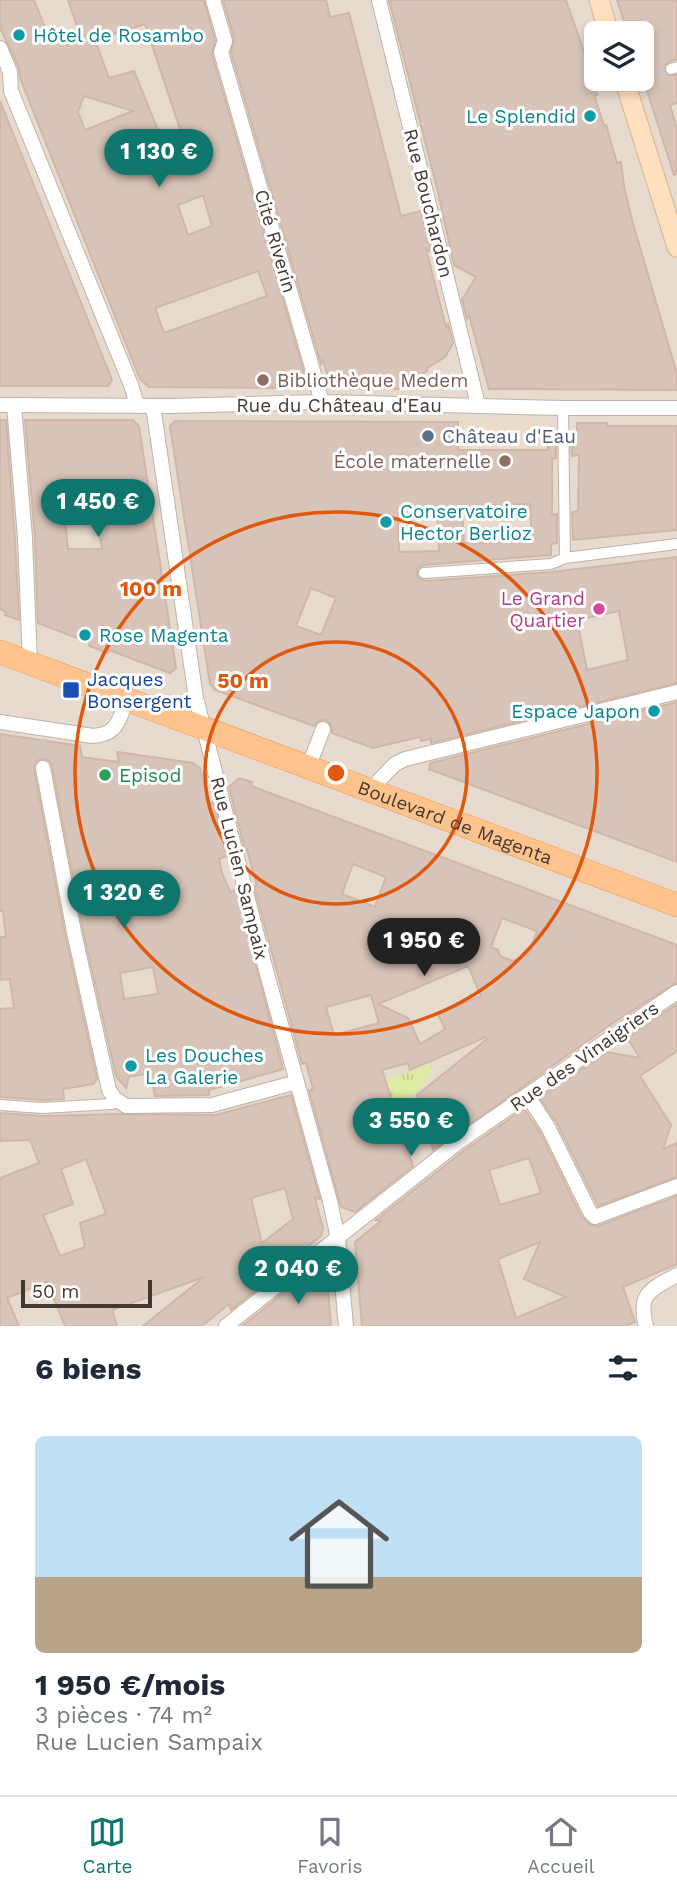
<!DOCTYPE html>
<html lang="fr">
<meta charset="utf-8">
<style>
:root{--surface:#fff;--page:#f6f6f7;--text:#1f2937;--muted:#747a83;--line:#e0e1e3;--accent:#0f766e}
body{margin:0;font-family:"Work Sans",sans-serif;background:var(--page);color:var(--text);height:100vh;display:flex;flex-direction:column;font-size:26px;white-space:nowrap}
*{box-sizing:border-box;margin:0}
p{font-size:23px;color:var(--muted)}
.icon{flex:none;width:38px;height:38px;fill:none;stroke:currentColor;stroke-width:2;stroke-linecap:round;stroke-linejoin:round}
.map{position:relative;height:1326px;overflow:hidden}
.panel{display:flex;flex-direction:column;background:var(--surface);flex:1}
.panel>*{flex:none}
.fabs{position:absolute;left:584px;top:21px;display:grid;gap:14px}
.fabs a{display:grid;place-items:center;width:70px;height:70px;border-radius:10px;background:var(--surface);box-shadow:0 4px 10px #0003;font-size:35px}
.scale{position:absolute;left:21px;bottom:18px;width:131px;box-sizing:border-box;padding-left:7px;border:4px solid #443832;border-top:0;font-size:19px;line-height:24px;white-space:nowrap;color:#443832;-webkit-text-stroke:5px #fff;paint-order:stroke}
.price{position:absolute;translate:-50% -60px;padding:0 16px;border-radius:24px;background:var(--accent);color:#fff;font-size:23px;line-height:46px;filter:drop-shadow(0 2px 4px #0008)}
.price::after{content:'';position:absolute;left:50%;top:42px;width:21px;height:16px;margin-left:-10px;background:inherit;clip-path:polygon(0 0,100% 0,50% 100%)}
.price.current{background:#222;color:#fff}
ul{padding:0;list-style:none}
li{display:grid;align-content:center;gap:14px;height:371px;padding:0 35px}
li span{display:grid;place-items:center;height:217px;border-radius:10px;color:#555}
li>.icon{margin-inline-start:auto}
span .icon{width:126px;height:126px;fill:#fffc;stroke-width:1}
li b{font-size:30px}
h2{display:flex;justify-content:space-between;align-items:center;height:84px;padding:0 35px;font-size:30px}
.tab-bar{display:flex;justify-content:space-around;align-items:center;height:98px;border-top:2px solid var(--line);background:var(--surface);font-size:19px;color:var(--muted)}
.tab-bar a{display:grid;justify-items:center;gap:4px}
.tab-bar .current{color:var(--accent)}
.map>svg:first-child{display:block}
</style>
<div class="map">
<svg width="677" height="1326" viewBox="0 0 677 1326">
<defs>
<pattern id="grass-tufts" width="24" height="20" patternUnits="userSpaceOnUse" patternTransform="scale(1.75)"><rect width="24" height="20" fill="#ddeca5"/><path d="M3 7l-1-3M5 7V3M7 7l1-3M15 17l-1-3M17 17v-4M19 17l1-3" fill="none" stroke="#bfcb8e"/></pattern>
</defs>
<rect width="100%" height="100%" fill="#f3e9e1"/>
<path fill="#e7dace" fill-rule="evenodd" d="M0,0H677V1326H0ZM597,33H642V79H597Z"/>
<path fill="#eddbc9" d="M458,423H546L552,429V492L458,473Z"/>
<path fill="url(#grass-tufts)" d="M429,1062L433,1073L423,1082L425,1085L394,1109L385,1079L410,1072Z"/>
<g fill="#d8c4b8" stroke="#d0b7a8" stroke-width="2" fill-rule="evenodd">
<path d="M0,0H34L50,40L69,45L78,29L68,0H204L215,41L212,55L307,383L303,388L149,387L140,379L20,78L19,68L0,28ZM145,24L183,138L164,145L134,71L109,78L95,40ZM84,96L133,111L85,130L78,112ZM203,195L212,226L188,235L178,205ZM258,271L267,296L164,333L155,308Z"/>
<path d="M223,0H326L330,17L349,13L401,216L421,211L431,252L426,249L446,327L448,324L453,343L445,357L427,368V371L398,389L337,388L330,383L323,360L321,364L231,52L234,38Z"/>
<path d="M389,0H566L591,72L597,95H594L604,125H606L617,163L621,162L624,186L632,220L677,374V390L489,389L469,315L467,319L462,300L476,277L454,265L438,192Z"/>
<path d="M617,0H677V59L668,62L663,68L666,75H677V103L670,105L677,129V174L674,175L645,84L647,78L642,72V33H628Z"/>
<path d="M0,101L112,380L108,386H0Z"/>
<path d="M0,420H6L15,539L19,620L5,615L6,612L0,609Z"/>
<path d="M25,420H133L139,426L176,668L170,673L109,650L108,653L89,646L90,643L38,623L35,537ZM94,504L102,549H68L64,508Z"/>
<path d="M175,421L458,422V450H548V445H556V458L552,459V515L557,514V543L551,544V555L423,565L417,569V577L425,581L552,572L677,557V683L431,743V739L421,741L420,737L373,748L332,733V727L326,720L318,721L314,726L215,690L210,684L170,426ZM530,504L532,542L464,543L462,508L470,507V506ZM437,506L439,551L399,552L398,507ZM311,588L336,598L321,635L296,626ZM619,611L628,660L587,670L577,620Z"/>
<path d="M577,423H607V426H677V530L573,540L572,512L578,511L579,455L572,456L571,444H577Z"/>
<path d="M677,702V862L429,769L430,763Z"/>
<path d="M0,734L80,746L82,757L119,762L117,752L193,763L200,768L210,805L213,802L227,856L219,859L222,873L230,892L236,890L283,1069L209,1090V1095L155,1096L150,1073L129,1077L126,1088L116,1076L83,930L52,766L50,761L42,759L36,761L34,770L65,934L97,1079L93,1084L63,1089L64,1099L42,1100L0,1097V1009L14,1008L10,979L0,980L1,937H6L3,911H0ZM153,967L158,994L124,999L120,973Z"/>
<path d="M239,778L252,782L251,786L677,945V982L616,1021L433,1150L417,1095L487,1039L486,1037L410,1070L408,1063L382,1070L413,1166L355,1212L341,1207L309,1090L313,1089L306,1063L302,1064L254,886H257L247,849L245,850L229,787ZM353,864L386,877L375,907L342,894ZM502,918L537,931L529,954L513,961L500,956L498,950L491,947ZM468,966L481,996L438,1014L445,1029L420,1044L408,1018L378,1004ZM371,995L379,1023L334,1035L326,1007Z"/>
<path d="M677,1004V1051L640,1076L671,1125L663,1149L677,1143V1177L598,1206L557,1123L540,1098L607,1052L640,1058L627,1038Z"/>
<path d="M291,1095L320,1199L315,1198L323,1228L321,1236L289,1261L291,1262L231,1310L229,1304L202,1326H143L204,1277L112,1310L117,1326H65L47,1282L7,1298L19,1326H0V1178L39,1163L30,1140L0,1141V1113L42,1116L120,1114L212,1115V1116ZM86,1159L106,1214L80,1223L85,1247L60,1256L43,1215L73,1204L61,1169ZM285,1188L293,1219L262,1243L251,1198Z"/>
<path d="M524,1109L540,1132L581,1216L589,1224L598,1226L677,1196V1264L623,1287L635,1322L625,1326H362L355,1242L381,1221L376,1220L462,1152ZM529,1158L541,1193L500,1205L489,1170ZM540,1242L524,1279L566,1297L516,1318L498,1259Z"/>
<path d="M311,1271L327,1279L331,1326H242Z"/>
</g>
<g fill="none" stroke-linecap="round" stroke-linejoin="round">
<path stroke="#d0c6be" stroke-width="10" stroke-dasharray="10 5" stroke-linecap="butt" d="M643,78L671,69"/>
<path stroke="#d0c6be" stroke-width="14" stroke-dasharray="14 7" stroke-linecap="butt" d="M39,740L43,768"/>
<g stroke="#c1b1a6" stroke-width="12">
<g id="pedestrian">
<path d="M671,69L677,67"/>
<path d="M625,83L639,79"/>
<path d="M563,408L565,558"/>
<path d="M424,573L551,564L565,558L677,544"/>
<path d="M0,1105L42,1108L112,1104L118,1102"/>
</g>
</g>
<g stroke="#c1b1a6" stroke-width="16">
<g id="minor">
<path d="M213,0L225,41L221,52L322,402"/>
<path d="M379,0L478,405"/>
<path d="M0,48L10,72L11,91L131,385L137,405"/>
<path d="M0,405L170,406L322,402L563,408H677"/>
<path d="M14,405L25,538L30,663"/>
<path d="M153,406L196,698L267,974L330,1201L338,1239L346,1326"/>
<path d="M0,722L93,736C118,734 118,721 127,700"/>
<path d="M43,768L74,932L109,1090L114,1098L126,1106L212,1105L297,1082"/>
<path d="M308,768L323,729"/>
<path d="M370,790L395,764L405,759L677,692"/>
<path d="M527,1095L548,1127L590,1212L595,1217L677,1186"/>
<path d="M226,1326L456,1144L677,992"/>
<path d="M646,1326C637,1294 651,1289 677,1275"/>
</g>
</g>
<g stroke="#dab48d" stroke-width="21">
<g id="secondary">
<path d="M599,0L609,33"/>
<path d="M624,79L677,247"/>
</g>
</g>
<g stroke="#ef9b53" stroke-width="24">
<g id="primary">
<path id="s1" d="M0,652L677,905"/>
</g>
</g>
<use href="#pedestrian" stroke="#fff" stroke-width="10"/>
<use href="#minor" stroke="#fff" stroke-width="14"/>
<use href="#secondary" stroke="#ffe0bf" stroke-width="19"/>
<use href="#primary" stroke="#ffc48e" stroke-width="23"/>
</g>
<g fill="none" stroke="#e0570e" stroke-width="3.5">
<circle cx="336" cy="773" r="131"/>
<circle cx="336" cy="773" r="261"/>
</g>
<g fill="#0f9aa8" stroke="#fff" stroke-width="2.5">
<circle cx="19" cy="35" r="7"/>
<circle cx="590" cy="116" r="7"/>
<circle cx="386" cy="522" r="7"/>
<circle cx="85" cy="635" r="7"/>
<circle cx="654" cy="711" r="7"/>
<circle cx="131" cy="1066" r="7"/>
</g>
<g fill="#8d6e63" stroke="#fff" stroke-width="2.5">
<circle cx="263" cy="380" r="7"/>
<circle cx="505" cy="461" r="7"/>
</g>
<circle fill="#5c6f8a" stroke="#fff" stroke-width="2.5" cx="428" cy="436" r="7"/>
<circle fill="#d1479c" stroke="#fff" stroke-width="2.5" cx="599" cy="609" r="7"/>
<rect fill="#1a4fb4" stroke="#fff" stroke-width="2.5" x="62" y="681" width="18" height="18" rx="3.5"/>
<circle fill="#2e9e5b" stroke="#fff" stroke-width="2.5" cx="105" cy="775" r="7"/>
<g text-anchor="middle" stroke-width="6" stroke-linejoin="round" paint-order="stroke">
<g font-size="19" fill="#0d838f" stroke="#fff" text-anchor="start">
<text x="33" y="42">Hôtel de Rosambo</text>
<text x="576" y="123" text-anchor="end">Le Splendid</text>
<text x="400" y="518">Conservatoire<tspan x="400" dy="22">Hector Berlioz</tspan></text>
<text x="99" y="642">Rose Magenta</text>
<text x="640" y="718" text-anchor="end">Espace Japon</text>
<text x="145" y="1062">Les Douches<tspan x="145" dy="22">La Galerie</tspan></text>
</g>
<g font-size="19" fill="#443832" stroke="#fff">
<text transform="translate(429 203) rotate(76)" y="7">Rue Bouchardon</text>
<text transform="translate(276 241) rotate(74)" y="7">Cité Riverin</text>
<text x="339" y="412">Rue du Château d'Eau</text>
<text dy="7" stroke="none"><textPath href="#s1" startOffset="486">Boulevard de Magenta</textPath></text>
<text transform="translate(240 868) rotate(76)" y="7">Rue Lucien Sampaix</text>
<text transform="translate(584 1056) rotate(-35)" y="7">Rue des Vinaigriers</text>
</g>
<g font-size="19" fill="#785e54" stroke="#fff" text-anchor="start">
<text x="277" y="387">Bibliothèque Medem</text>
<text x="491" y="468" text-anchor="end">École maternelle</text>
</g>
<g font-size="19" fill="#4e5e75" stroke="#fff" text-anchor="start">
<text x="442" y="443">Château d'Eau</text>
</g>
<g font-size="19" fill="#b23c85" stroke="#fff" text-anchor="end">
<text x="585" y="605">Le Grand<tspan x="585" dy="22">Quartier</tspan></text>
</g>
<g font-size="19" fill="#164399" stroke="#fff" text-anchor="start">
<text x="87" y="686">Jacques<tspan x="87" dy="22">Bonsergent</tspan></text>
</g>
<g font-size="19" fill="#27864d" stroke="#fff" text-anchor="start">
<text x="119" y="782">Episod</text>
</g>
</g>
<circle cx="336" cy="773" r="10" fill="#e0570e" stroke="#fff" stroke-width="3.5"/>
<g font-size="21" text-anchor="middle" font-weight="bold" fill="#e0570e" stroke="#fff" stroke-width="6" stroke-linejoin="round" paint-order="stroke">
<text x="151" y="596">100 m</text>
<text x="243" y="688">50 m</text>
</g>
</svg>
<div class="fabs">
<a><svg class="icon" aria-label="layers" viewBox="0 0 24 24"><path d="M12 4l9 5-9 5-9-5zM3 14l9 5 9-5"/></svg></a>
</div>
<div class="scale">50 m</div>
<b class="price" style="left:159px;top:189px">1 130 €</b>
<b class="price" style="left:98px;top:539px">1 450 €</b>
<b class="price" style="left:124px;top:930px">1 320 €</b>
<b class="price current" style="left:424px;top:978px">1 950 €</b>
<b class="price" style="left:411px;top:1158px">3 550 €</b>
<b class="price" style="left:298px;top:1306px">2 040 €</b>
</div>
<section class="panel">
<h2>6 biens<svg class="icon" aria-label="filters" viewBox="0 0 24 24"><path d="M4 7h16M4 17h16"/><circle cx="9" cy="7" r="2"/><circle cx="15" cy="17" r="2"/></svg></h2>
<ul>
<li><span style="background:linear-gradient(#bfe0f5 65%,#b9a48a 0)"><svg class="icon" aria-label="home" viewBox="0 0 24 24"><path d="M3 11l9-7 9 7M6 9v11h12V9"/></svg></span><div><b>1 950 €/mois</b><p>3 pièces · 74 m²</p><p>Rue Lucien Sampaix</p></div></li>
</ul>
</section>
<nav class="tab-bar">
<a class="current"><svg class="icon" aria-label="map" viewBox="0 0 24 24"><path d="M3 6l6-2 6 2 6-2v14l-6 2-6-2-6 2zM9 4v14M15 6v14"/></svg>Carte</a>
<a><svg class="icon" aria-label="saved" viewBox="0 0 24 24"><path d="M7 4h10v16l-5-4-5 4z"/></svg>Favoris</a>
<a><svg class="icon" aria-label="home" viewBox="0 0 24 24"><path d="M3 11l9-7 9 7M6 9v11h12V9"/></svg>Accueil</a>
</nav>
